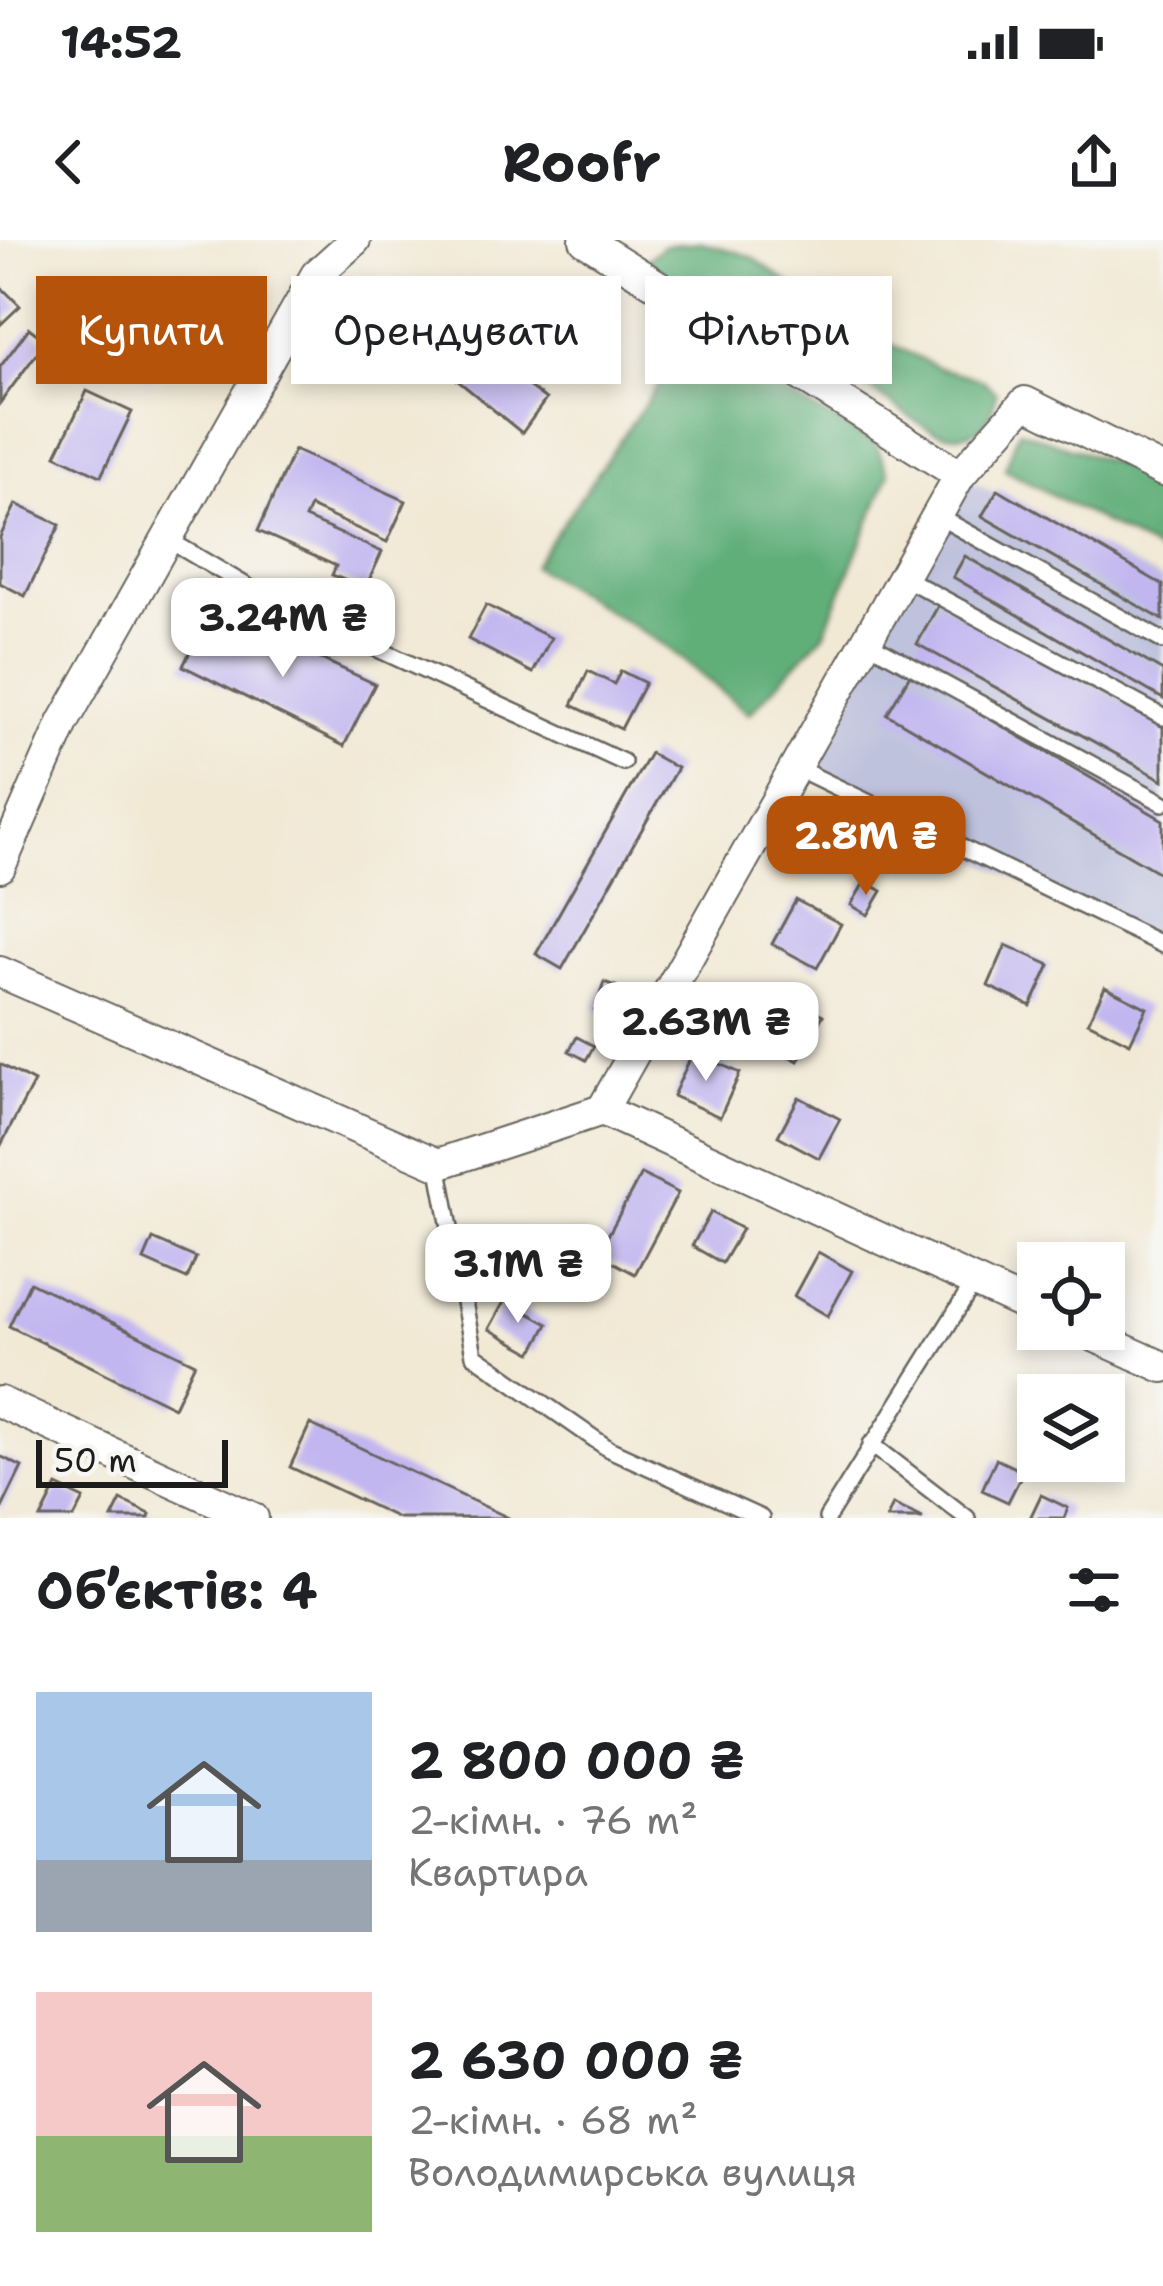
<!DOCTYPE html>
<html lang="uk">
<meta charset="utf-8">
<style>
:root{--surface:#fff;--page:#f2f2f2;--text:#202124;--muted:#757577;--accent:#b45309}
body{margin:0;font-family:"Shantell Sans",sans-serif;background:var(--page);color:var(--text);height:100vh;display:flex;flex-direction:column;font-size:45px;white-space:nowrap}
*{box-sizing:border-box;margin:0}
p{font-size:39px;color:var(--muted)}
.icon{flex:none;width:66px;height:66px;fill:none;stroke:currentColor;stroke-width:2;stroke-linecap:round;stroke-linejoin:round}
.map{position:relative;height:1278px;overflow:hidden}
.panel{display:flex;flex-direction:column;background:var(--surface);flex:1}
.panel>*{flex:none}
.guide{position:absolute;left:36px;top:36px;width:1092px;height:108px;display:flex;gap:24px}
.controls{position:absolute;left:1017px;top:1002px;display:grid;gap:24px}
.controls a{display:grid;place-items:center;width:108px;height:108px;border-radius:0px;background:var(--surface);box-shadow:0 6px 18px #0003;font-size:60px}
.scale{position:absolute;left:36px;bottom:30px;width:192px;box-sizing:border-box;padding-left:12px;border:6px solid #1c1c1c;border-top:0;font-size:33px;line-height:42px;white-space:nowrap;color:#1c1c1c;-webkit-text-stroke:9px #f6f6f2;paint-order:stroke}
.price{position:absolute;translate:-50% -102px;padding:0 27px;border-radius:24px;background:#fff;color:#222;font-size:39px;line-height:78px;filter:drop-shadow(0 3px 6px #0008)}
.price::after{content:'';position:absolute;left:50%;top:72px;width:36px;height:27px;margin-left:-18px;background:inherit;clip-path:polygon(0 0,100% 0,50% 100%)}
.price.on{background:var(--accent);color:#fff}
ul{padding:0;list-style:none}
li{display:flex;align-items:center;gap:36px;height:300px;padding:0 36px}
li span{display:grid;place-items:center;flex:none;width:336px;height:240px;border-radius:0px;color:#555}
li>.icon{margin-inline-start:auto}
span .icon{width:144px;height:144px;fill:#fffc;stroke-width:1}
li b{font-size:51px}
h2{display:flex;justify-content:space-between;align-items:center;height:144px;padding:0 36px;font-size:51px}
.tag{padding:0 42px;border-radius:0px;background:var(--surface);box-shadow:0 6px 18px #0003;font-size:42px;line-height:108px}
.tag.on{background:var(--accent);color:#fff}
.status{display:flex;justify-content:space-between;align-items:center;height:84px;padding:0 60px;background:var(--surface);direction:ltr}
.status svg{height:33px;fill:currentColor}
header{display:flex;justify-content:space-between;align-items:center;height:156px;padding:0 36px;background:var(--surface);font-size:54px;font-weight:700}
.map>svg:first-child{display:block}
</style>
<div class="status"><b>14:52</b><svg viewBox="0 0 49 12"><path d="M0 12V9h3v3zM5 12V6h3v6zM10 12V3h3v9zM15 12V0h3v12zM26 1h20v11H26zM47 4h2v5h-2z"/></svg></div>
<header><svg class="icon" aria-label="back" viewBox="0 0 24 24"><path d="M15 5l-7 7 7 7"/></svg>Roofr<svg class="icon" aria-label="share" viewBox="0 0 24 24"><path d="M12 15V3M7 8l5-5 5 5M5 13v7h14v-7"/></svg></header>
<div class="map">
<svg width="1163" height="1278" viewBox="0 0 1163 1278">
<rect width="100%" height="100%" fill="#f6f6f2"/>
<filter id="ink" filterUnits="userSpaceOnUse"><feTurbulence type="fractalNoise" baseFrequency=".00833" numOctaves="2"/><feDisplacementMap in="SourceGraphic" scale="24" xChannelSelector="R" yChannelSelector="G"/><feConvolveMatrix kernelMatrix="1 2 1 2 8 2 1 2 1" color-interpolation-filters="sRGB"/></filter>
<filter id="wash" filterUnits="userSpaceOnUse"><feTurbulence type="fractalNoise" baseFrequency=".004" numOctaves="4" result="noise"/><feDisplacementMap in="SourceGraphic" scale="48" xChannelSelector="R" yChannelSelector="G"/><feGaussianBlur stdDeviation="2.7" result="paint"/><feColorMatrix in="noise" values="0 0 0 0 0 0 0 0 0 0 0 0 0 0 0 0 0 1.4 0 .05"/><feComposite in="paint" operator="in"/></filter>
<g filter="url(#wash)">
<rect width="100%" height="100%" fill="#f2e9d5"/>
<path fill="#bfc2dd" d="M960,235L1163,340V714L792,525Z"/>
<g fill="#60af79" stroke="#3e664a" stroke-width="3">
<path d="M701,2L751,16L830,74L939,128L981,139L996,152C993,171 988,190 966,194C933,201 902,171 877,153C808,106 731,73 656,36L648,19L663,6Z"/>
<path d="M693,95L761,140L876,204L889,234L824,394L749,474L666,406L533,326Z"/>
<path d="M1019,190L1137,231L1163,245V315L1005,229Z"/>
</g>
<g id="blocks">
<g fill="#c1b6f0">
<path d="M146,39L188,59L151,138L109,119Z"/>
<path d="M0,46L20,66L0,85Z"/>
<path d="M530,66L563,92L539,122L506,96Z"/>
<path d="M29,88L46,101L0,163V127Z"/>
<path d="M462,98L546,159L522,193L441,127Z"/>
<path d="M87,151L132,172L101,236L56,215Z"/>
<path d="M294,210L406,261L387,302L310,267L305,278L382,312L365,349L332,335L336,326L258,291Z"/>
<path d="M998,249L1163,345V380L982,276Z"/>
<path d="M16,264L60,285L25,356L0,343V297Z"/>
<path d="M965,316L1163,431V459L953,337Z"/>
<path d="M939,364L1163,487V540L917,404Z"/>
<path d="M486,365L551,398L533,433L468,399Z"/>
<path d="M239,381L375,444L344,506L183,426L201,389L229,402Z"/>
<path d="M588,431L614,444L621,431L645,443L621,489L572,465Z"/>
<path d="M911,433L1163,580V635L887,474Z"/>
<path d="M650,513L677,528L562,729L536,714Z"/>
<path d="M865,641L882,651L868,675L851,665Z"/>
<path d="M796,660L841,684L817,728L772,704Z"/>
<path d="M1006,705L1050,725L1031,766L988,746Z"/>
<path d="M604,742L632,752L623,779L595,770Z"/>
<path d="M1105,747L1147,768L1130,803L1088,782Z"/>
<path d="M799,762L823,775L798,821L775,808Z"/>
<path d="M577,797L594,806L586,820L569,811Z"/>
<path d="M693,812L740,833L720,877L673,856Z"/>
<path d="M0,824L34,842L0,907Z"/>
<path d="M799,857L840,879L819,918L778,896Z"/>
<path d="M641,934L678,953L635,1034L598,1014Z"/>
<path d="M711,972L742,989L722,1023L692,1006Z"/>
<path d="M153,999L196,1018L187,1039L144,1020Z"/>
<path d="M818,1012L852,1031L828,1076L794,1056Z"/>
<path d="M30,1042L195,1123L174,1167L9,1086Z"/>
<path d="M505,1060L548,1084L532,1113L489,1089Z"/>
<path d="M310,1184L509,1278H398L290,1227Z"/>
<path d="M0,1216L22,1227L0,1272Z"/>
<path d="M996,1219L1023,1232L1008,1262L982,1250Z"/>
<path d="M57,1246L84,1259L74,1278H41Z"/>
<path d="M1041,1255L1068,1268L1064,1278H1030Z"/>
<path d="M121,1260L150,1274L149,1278H112Z"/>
<path d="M893,1264L923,1278H887Z"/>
</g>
</g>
</g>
<g filter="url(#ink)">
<use href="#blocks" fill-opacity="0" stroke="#67645d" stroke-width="3"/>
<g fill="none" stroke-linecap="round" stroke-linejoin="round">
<g stroke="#67645d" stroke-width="20">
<g id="service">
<path d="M936,275L1163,401"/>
<path d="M167,299L265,357L623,522"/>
<path d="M903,337L1163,477"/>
<path d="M867,402L1163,563"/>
<path d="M795,527L1163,705"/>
<path d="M438,924L474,1115L609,1209L761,1278"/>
<path d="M871,1204L967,1278"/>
<path d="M827,1278L974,1043"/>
</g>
</g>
<g stroke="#67645d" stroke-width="34">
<g id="minor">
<path d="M585,0L960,235"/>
<path d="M0,627L63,483L316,35L355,0"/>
<path d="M0,732L438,924L602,870L1038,1071"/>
<path d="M602,870L960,235L1025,162L1163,231"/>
<path d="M1078,1089L1163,1127"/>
<path d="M0,1162L253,1278"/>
</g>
</g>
<use href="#service" stroke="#fff" stroke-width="15"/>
<use href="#minor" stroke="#fff" stroke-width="30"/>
</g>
</g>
</svg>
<div class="controls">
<a><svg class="icon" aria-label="locate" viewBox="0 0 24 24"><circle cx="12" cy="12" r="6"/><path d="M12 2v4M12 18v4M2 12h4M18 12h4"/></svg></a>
<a><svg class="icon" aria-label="layers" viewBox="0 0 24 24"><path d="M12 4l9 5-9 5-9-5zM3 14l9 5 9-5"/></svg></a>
</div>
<div class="scale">50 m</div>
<b class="price" style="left:283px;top:440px">3.24M ₴</b>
<b class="price on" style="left:866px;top:658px">2.8M ₴</b>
<b class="price" style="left:706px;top:844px">2.63M ₴</b>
<b class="price" style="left:518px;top:1086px">3.1M ₴</b>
<div class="guide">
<a class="tag on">Купити</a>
<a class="tag">Орендувати</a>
<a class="tag">Фільтри</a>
</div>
</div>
<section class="panel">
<h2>Об’єктів: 4<svg class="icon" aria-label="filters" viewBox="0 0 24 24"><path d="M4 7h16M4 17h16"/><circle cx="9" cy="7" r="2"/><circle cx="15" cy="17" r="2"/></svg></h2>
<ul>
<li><span style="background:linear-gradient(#a9c7e8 70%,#9aa5b1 0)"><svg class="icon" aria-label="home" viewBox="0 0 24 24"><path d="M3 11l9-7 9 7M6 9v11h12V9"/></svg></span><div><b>2 800 000 ₴</b><p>2-кімн. · 76 m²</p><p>Квартира</p></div></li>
<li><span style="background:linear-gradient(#f6c9c9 60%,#8fb573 0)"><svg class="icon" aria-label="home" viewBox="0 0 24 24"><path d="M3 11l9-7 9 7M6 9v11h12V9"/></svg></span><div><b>2 630 000 ₴</b><p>2-кімн. · 68 m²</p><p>Володимирська вулиця</p></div></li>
</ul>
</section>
